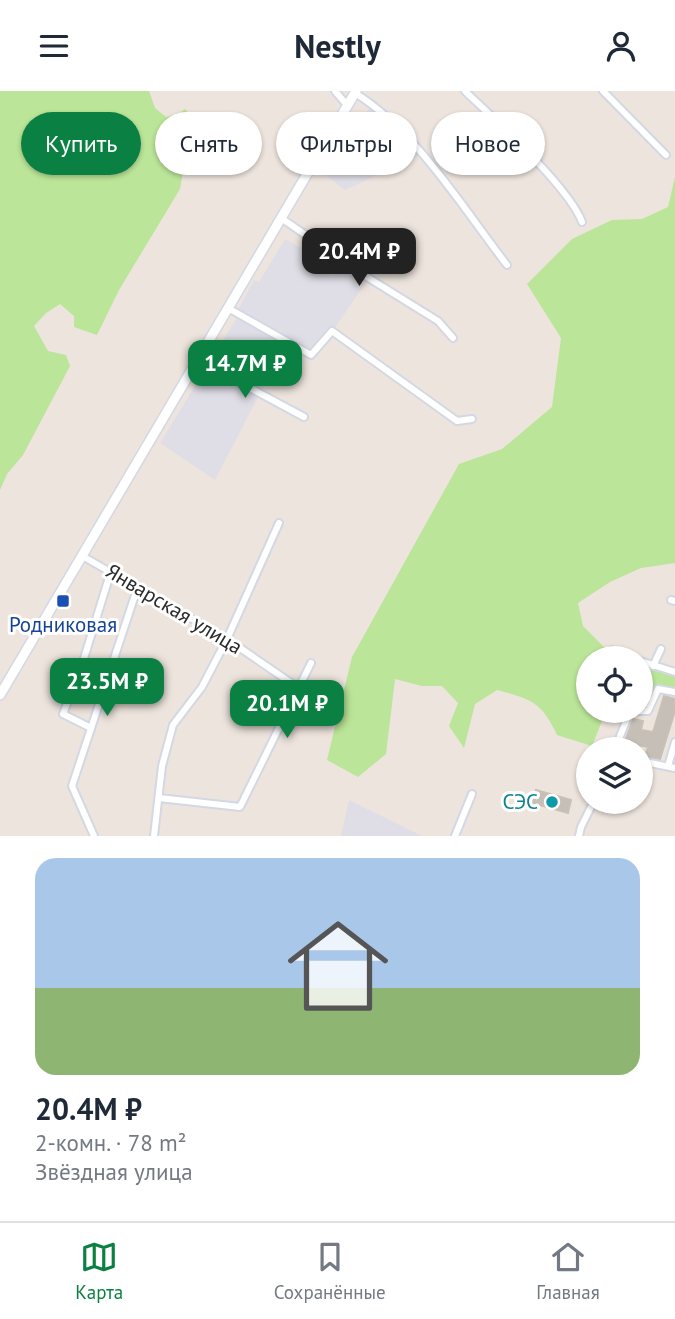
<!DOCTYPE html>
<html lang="ru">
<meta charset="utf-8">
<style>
:root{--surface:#fff;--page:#f6f6f7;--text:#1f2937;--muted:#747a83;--line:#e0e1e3;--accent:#0b8043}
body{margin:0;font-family:"PT Sans",sans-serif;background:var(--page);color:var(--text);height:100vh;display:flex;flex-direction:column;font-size:26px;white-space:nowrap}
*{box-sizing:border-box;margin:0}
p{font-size:23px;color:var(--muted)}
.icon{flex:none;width:38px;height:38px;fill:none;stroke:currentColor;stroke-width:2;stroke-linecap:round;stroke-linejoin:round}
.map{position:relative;height:745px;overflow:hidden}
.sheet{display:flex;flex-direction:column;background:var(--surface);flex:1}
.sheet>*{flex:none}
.top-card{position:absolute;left:21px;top:21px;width:634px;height:63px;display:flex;gap:14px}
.tools{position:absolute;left:576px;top:555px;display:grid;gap:14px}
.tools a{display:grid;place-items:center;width:77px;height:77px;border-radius:50%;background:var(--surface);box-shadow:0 2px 5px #0004;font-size:35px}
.price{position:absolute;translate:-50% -60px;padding:0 16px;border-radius:14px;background:var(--accent);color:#fff;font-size:23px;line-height:46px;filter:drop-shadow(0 2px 4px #0008)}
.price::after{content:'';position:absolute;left:50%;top:42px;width:21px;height:16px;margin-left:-10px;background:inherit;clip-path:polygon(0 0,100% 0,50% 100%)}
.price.current{background:#222;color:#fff}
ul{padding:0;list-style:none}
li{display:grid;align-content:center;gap:14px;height:371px;padding:0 35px}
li+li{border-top:2px solid var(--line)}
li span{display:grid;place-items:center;height:217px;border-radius:21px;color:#555}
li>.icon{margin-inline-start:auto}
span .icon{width:126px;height:126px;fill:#fffc;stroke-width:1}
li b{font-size:30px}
.pill{padding:0 24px;border-radius:32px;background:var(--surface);box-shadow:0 2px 5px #0004;font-size:24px;line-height:63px}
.pill.current{background:var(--accent);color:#fff}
header{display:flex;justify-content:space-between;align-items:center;height:91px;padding:0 35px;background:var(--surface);font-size:32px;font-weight:600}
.menu{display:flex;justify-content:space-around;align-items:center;height:98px;border-top:2px solid var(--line);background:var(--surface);font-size:19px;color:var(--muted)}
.menu a{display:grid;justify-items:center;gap:4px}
.menu .current{color:var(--accent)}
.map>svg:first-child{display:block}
</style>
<header><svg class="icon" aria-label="menu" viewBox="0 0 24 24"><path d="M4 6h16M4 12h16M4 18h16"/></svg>Nestly<svg class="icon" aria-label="person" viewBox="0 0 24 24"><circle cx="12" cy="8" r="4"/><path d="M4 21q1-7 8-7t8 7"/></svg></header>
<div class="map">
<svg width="675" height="745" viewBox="0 0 675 745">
<rect width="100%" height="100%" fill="#ede4dd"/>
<g fill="#dfdee6">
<path d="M371,15L420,64L345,99L323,82Z"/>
<path d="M285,148L323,169L320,177L333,185L346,177L362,187L364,194L313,269L285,254L215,389L160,352L241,220L238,219L254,189L259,191Z"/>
<path d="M349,709L422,745H341Z"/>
</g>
<g fill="#bbe598">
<path d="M0,0H149L155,17L166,26L176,24L185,18L189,23L178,33L177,43L164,55L160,72L173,69L183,81L180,98L119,199L97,244L74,236V225L60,213L46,222L34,235L48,260L66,264L70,275L23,364L7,383L0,399Z"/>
<path d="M675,86V472L641,477L610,491L578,512L583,535L611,563L623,567H588V620H606L592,655L557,644C542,611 531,608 497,599L475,613L464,657L449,635L458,612L442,595H422L395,588L386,663L358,686L327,669L352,566L459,373L502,358L552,316L561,247L527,193L572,148L612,129L642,128L668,116Z"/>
<path d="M640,573L675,584V599L656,595L646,614L641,613Z"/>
</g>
<g fill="#c6bfb8" stroke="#c9c0b6" stroke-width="2">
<path d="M664,605L675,608V620L660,668L645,665L648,656L625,651L633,628L643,630L641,639L653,641Z"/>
<path d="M536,699L571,709L568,722L533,712Z"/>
</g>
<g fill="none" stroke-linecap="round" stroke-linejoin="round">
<g stroke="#d2d8e4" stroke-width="10">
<g id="street">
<path d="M335,0L347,14"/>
<path d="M465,0C494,28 569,96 582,131"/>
<path d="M603,0L666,64"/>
<path d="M355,2C416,40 463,117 507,174"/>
<path d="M281,127L367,186L438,230L453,247"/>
<path d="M228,217L311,264L332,240L457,330L472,328"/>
<path d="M198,269L304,326"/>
<path d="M84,466L227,548L297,596"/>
<path d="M671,509L675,510"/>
<path d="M599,567L612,559L631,567"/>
<path d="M640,570L675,581"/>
<path d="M653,575L661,558"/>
<path d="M89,636L63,623L81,577L111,480"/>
<path d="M615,658L630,620H648L658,598L675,601"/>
<path d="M640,670L675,677"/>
<path d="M668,675L675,651"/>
<path d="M159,707L240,716L311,572"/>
<path d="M94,745L72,695L138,495"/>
<path d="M154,745L162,675L173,634L202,596L227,548L279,432"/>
<path d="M455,745L472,703"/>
<path d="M579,745L581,736L594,710"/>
</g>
</g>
<g stroke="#d2d8e4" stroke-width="12">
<path id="secondary" d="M0,604L356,0"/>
</g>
<use href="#street" stroke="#fff" stroke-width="6"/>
<use href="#secondary" stroke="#fff" stroke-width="9"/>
</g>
<rect fill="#1a4fb4" stroke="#fff" stroke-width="2.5" x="56" y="503" width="14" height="14" rx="3.5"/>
<circle fill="#0f9aa8" stroke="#fff" stroke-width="2.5" cx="552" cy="711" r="7"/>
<g text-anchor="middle" stroke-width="6" stroke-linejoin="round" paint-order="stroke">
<g font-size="21" fill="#2b2b2b" stroke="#fff">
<text transform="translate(174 518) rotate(31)" y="7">Январская улица</text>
</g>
<g font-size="21" fill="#164399" stroke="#fff">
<text x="63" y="541">Родниковая</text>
</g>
<g font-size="21" fill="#0d838f" stroke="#fff" text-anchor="end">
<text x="538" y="718">СЭС</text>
</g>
</g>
</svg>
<div class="tools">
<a><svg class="icon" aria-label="locate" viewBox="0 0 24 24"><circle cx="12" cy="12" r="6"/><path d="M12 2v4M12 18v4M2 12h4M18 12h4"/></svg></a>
<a><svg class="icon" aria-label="layers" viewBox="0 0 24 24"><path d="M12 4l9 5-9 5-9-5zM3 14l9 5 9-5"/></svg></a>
</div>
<b class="price current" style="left:359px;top:197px">20.4M ₽</b>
<b class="price" style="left:245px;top:309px">14.7M ₽</b>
<b class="price" style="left:107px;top:627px">23.5M ₽</b>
<b class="price" style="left:287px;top:649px">20.1M ₽</b>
<div class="top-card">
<a class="pill current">Купить</a>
<a class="pill">Снять</a>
<a class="pill">Фильтры</a>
<a class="pill">Новое</a>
</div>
</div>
<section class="sheet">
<ul>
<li><span style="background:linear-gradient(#a9c7e8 60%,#8fb573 0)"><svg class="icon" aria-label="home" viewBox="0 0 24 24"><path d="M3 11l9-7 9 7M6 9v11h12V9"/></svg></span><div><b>20.4M ₽</b><p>2-комн. · 78 m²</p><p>Звёздная улица</p></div></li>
</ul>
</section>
<nav class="menu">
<a class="current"><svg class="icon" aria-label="map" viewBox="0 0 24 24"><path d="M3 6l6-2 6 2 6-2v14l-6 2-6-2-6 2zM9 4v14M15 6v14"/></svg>Карта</a>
<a><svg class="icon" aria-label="saved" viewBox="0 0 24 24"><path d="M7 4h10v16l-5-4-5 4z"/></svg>Сохранённые</a>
<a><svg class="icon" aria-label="home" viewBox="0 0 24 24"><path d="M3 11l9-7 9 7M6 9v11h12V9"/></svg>Главная</a>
</nav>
